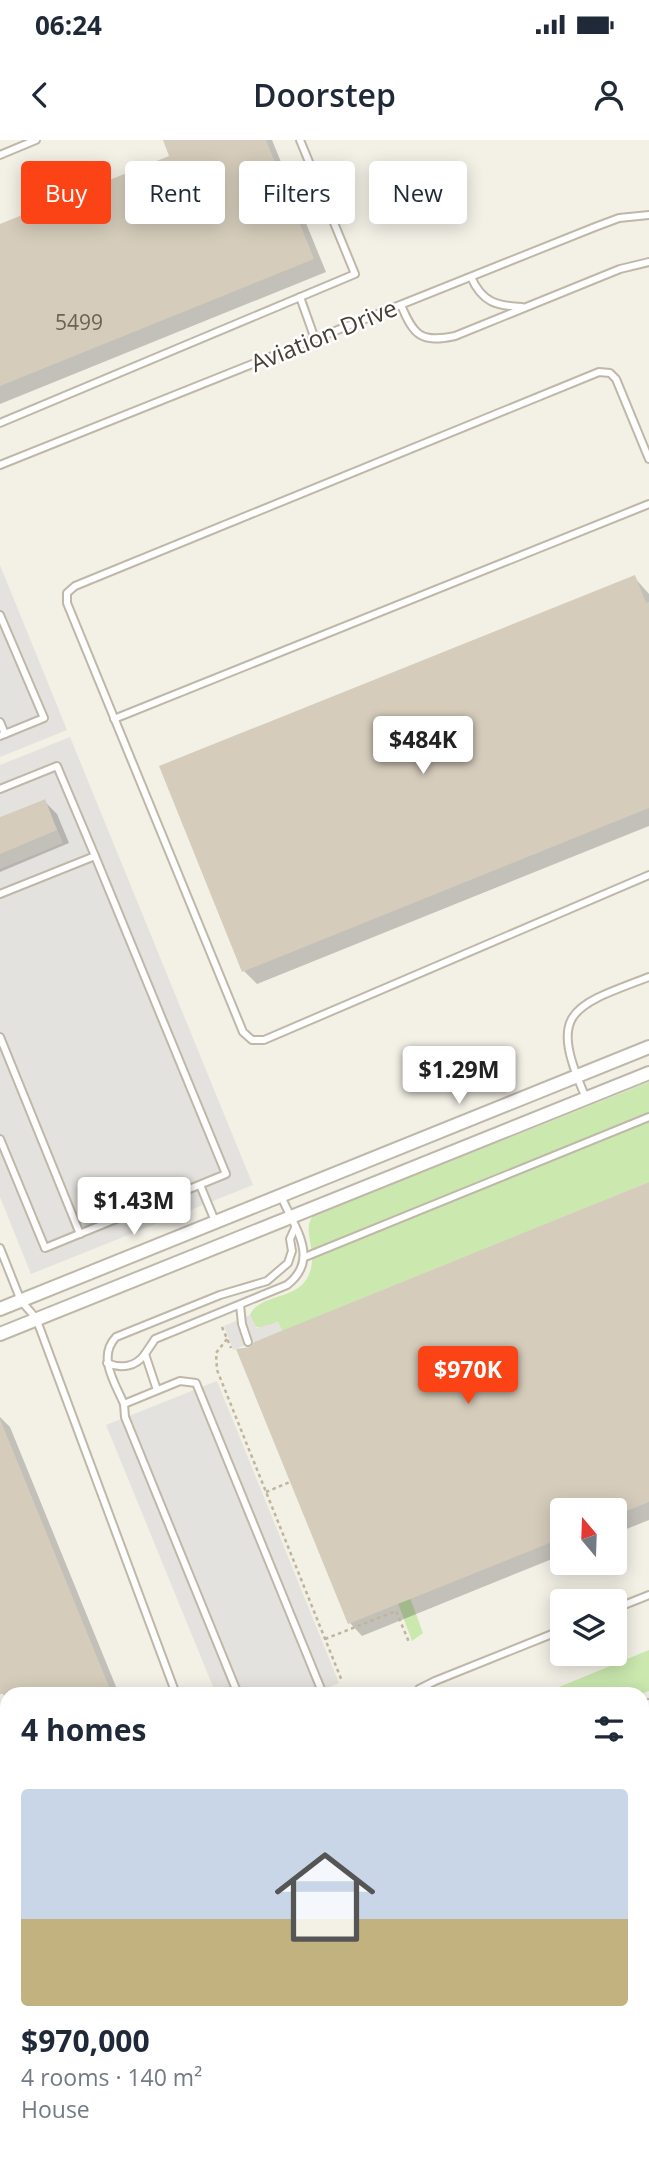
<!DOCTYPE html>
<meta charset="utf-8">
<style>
:root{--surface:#fff;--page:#f2f2f3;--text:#1f2937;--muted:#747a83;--accent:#fb4316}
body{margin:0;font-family:"Open Sans",sans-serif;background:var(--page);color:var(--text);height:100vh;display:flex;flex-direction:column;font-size:26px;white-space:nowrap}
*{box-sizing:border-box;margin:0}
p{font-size:23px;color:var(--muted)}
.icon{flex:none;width:38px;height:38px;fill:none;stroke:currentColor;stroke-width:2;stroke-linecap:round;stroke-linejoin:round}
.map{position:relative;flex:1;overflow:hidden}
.side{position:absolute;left:0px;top:1547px;width:649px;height:471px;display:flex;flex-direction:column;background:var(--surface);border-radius:21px 21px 0 0;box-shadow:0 4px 18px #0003}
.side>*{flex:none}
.guide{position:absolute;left:21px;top:21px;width:607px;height:63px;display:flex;gap:14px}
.needle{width:46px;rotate:341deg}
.tools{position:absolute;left:550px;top:1358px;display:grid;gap:14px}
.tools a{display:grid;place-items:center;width:77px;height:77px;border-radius:7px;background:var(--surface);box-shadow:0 4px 18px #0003;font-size:35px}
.price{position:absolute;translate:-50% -60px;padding:0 16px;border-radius:7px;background:#fff;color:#222;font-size:23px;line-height:46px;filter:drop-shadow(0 2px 4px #0008)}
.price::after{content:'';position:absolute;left:50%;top:42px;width:21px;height:16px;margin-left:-10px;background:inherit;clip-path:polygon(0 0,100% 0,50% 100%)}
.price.current{background:var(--accent);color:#fff}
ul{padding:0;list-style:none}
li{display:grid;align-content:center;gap:14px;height:371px;padding:0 21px}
li span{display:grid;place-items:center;height:217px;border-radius:7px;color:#555}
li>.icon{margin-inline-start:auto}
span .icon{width:126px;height:126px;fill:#fffc;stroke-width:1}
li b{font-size:30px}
h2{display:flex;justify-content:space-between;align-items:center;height:84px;padding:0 21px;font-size:30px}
.tag{padding:0 24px;border-radius:7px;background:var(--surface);box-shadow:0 4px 18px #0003;font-size:24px;line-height:63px}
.tag.current{background:var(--accent);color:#fff}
.status{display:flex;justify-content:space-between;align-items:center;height:49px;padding:0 35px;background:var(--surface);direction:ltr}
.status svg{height:19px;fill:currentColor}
header{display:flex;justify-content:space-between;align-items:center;height:91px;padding:0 21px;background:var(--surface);font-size:32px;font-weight:600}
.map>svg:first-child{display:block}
</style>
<div class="status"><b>06:24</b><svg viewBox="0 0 49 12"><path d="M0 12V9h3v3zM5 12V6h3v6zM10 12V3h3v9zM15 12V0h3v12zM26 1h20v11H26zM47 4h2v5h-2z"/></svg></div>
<header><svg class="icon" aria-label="back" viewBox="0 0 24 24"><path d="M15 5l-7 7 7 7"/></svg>Doorstep<svg class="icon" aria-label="person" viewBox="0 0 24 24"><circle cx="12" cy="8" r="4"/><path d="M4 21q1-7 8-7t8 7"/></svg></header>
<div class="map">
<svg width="649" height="2017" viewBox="0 0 649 2017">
<rect width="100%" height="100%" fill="#f3f0e6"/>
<g fill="#cbe8af">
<path d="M649,942V1042L282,1191L278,1182L262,1188L254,1186L250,1175C258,1155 294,1159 306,1140C322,1114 300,1092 313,1076Z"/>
<path d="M410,1458L423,1493L412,1501L398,1463Z"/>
<path d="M649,1510V1551L641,1554H542Z"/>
</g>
<g fill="#e4e2de">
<path d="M0,425L67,590L0,617Z"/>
<path d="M70,597L253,1045L31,1134L0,1057V729L63,703L44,659L0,677V625Z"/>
<path d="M250,1175L257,1188L278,1182L282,1191L233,1210L224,1186Z"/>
<path d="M217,1241L339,1543L314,1554H216L106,1285Z"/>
</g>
<g fill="#0003">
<path d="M165,0H272L326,132L0,264V86L172,17Z"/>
<path d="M634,437L649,454V686L257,844L244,831L162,627Z"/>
<path d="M44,661L57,674L69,703L0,732V679Z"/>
<path d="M649,1044V1380L614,1394V1370H562V1415L362,1496L350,1483Z"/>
<path d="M0,1277L10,1287L119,1554H7V1563L0,1546Z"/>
</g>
<g fill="#d5ccbb">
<path d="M163,0H266L314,119L0,246V84L169,16Z"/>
<path d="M635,435L646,463L649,462V668L242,832L159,626Z"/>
<path d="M45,659L57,690L0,714V677Z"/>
<path d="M649,1042V1362L614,1376V1370H562V1398L348,1484L236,1209L250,1207L254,1202Z"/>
<path d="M0,1279L112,1554H0Z"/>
</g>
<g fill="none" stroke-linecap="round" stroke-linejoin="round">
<g stroke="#bfb8a9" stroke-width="10">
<g id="lane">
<path d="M0,15L36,0"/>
<path d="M471,137C482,162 496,166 522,167"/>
<path d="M300,157L315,199"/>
<path d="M401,165C414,196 421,203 455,196L620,129L649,122"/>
<path d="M0,283L355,134L300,0"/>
<path d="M649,319L616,239L610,233L599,232L75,446L67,453V463L243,892L252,900H264L649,735"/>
<path d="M0,325L595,87L619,78L649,75"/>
<path d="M0,475L44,578L0,596"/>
<path d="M114,579L649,364"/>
<path d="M0,582L5,594"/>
<path d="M0,649L57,626L95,716"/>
<path d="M0,754L95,716L226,1034L45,1108L0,999"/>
<path d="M0,897L80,1094"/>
<path d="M586,958C548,872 569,867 649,837"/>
<path d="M200,1045L215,1081"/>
<path d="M0,1108L21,1161L36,1178L176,1554"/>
<path d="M305,1117L649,977"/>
<path d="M240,1165L242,1184L248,1202"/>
<path d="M107,1223C121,1229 136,1227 145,1214"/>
<path d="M157,1250L145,1214L155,1199L287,1145C321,1119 294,1087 281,1056"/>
<path d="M124,1264C115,1243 97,1217 116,1197L220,1155L267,1141L288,1123L292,1111L290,1099L295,1088"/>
<path d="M614,1469L649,1455"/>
<path d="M238,1554L125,1277L124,1264L180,1241L196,1243L198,1248L323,1554"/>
<path d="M416,1554L419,1549L435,1541L562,1490"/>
<path d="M642,1610L649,1607"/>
<path d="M0,1720L7,1737"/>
<path d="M0,1869L7,1866"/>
<path d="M0,2008L4,2017"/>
<path d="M495,2011L533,2017"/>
<path d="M132,2017L157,2011"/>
</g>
</g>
<g stroke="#bfb8a9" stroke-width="16">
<g id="street">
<path d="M0,1169L649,907"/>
<path d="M0,1194L649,933"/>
<path d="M642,1569L649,1566"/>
<path d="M0,1829L7,1826"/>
</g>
</g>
<g stroke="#c0b59a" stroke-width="2.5" stroke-dasharray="3.5 3.5" stroke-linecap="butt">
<path d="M222,1187L231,1208"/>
<path d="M227,1199L216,1213L217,1230L342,1541"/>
<path d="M266,1352L290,1342"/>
<path d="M325,1499L396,1471L409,1502"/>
</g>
<use href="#lane" stroke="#fff" stroke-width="6"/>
<use href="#street" stroke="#fff" stroke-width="12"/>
</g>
<g text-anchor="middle" stroke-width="5" stroke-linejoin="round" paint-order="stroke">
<g font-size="21" fill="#6a6356">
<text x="79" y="190">5499</text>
</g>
<g font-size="24" fill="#464035" stroke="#fff">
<text transform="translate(324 196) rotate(-22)" y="8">Aviation Drive</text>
</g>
</g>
</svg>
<div class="tools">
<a><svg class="needle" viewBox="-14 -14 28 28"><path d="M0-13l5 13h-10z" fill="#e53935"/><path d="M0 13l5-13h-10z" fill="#747a83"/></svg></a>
<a><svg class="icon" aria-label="layers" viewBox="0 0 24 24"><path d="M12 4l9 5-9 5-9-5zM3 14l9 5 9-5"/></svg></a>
</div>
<b class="price" style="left:423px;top:636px">$484K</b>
<b class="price" style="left:459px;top:966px">$1.29M</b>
<b class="price" style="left:134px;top:1097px">$1.43M</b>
<b class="price current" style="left:468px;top:1266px">$970K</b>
<div class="guide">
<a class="tag current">Buy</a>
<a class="tag">Rent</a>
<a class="tag">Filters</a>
<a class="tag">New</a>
</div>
<section class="side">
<h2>4 homes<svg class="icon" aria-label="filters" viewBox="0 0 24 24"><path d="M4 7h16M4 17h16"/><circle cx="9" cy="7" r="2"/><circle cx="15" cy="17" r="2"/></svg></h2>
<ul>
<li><span style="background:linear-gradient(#c9d6e8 60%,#c2b280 0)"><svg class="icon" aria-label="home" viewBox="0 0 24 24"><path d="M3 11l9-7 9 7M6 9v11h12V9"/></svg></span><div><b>$970,000</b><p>4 rooms · 140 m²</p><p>House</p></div></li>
</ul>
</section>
</div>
